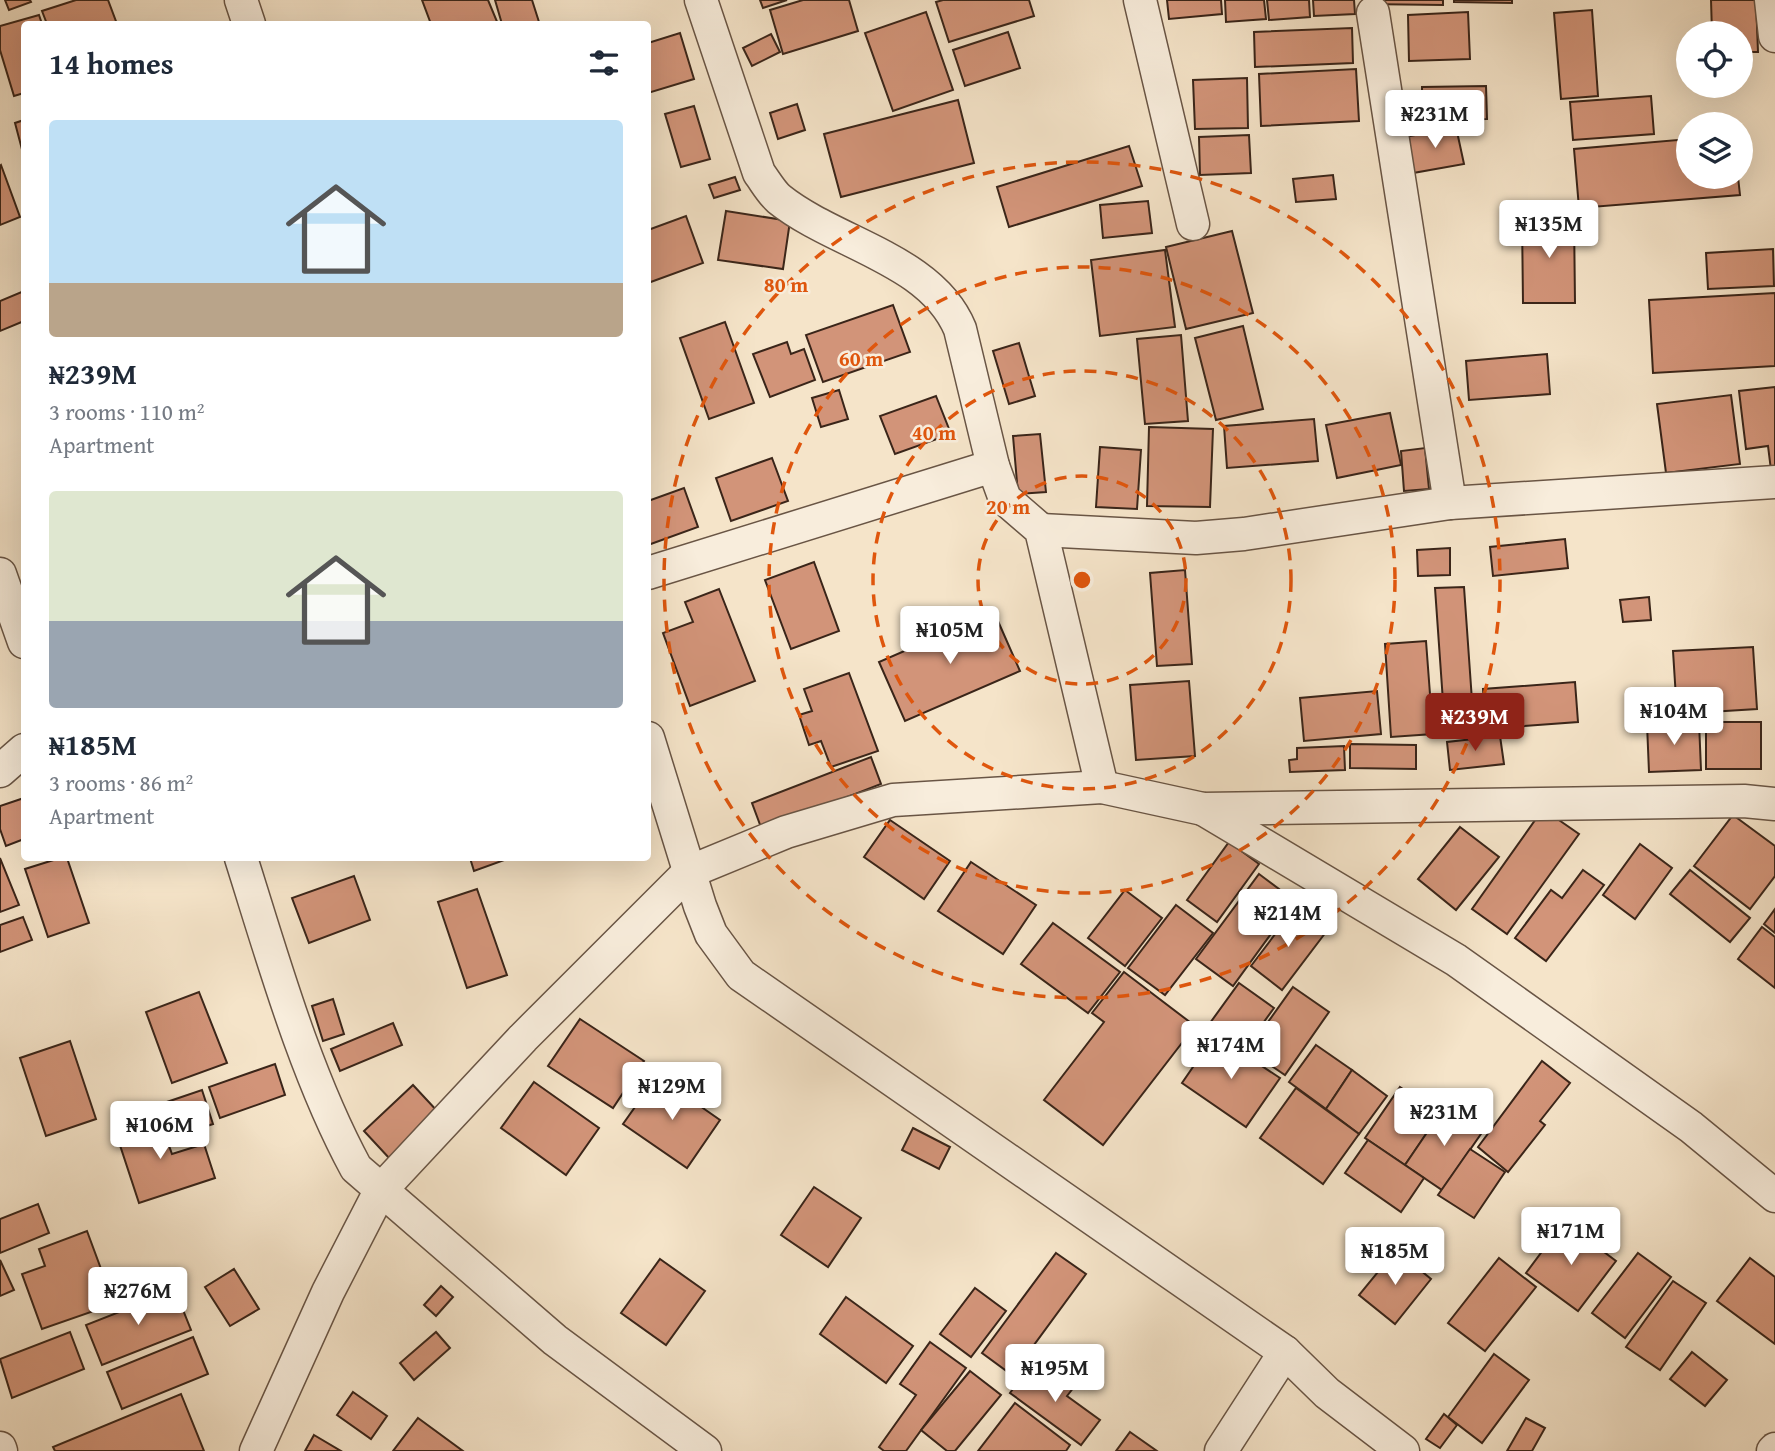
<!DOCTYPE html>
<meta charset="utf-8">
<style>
:root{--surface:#fff;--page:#f6f6f7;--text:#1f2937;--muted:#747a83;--accent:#8f2418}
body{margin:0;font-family:"Gentium Book Plus",serif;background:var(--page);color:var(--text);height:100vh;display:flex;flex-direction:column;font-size:26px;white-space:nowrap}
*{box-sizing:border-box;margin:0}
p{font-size:23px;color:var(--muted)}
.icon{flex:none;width:38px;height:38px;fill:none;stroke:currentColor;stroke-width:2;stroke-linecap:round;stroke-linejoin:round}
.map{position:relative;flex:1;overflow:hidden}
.sheet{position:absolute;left:21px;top:21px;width:630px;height:840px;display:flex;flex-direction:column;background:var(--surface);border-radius:7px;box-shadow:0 7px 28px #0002}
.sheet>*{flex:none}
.fabs{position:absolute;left:1676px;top:21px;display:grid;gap:14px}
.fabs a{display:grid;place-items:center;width:77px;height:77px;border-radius:50%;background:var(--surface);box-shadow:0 7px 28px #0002;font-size:35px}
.price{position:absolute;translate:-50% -60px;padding:0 16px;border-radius:7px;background:#fff;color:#222;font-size:23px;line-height:46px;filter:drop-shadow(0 2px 4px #0008)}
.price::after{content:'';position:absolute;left:50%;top:42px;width:21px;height:16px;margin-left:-10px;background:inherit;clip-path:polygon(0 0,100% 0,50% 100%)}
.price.active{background:var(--accent);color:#fff}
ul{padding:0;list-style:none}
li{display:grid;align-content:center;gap:14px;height:371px;padding:0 28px}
li span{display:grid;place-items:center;height:217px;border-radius:7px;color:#555}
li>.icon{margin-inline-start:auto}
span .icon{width:126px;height:126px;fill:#fffc;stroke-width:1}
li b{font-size:30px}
h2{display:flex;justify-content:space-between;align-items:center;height:84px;padding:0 28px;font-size:30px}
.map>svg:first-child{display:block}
</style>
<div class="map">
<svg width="1775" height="1451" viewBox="0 0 1775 1451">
<rect width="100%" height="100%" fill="#f5e4c9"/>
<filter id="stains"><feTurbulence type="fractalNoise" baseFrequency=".00286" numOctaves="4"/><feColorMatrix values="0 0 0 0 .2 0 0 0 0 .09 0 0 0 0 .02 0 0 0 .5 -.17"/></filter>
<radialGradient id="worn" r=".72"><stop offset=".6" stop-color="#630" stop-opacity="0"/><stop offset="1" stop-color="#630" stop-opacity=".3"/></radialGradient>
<g fill="#d29479" stroke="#3a2519" stroke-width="2">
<path d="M5,0H30L31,2L9,10Z"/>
<path d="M76,0H108L117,24H47L42,11Z"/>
<path d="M422,0H488L498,24H431Z"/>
<path d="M495,0H532L539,22L502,24Z"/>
<path d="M760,0H787L763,8Z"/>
<path d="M803,0H849L858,31L783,54L770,10Z"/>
<path d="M943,0H1029L1034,16L949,42L936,2Z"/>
<path d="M1167,0H1221L1222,14L1169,19Z"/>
<path d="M1225,0H1264L1266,19L1226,22Z"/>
<path d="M1267,0H1309L1310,17L1269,20Z"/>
<path d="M1313,0H1354L1355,14L1314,16Z"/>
<path d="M1364,0H1443V5L1364,4Z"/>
<path d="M1454,0H1512V3L1454,2Z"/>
<path d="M1711,0H1756L1758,52H1741V33H1712Z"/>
<path d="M1592,10L1598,96L1561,99L1554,13Z"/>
<path d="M926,12L953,90L893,111L865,33Z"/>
<path d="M1468,12L1470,59L1409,61L1408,15Z"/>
<path d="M39,15L42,24H24V93L14,96L0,50V26Z"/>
<path d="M1352,28L1353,63L1255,67L1254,32Z"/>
<path d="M1008,32L1020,68L965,86L953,50Z"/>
<path d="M680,33L694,79L648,93V43Z"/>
<path d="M771,34L780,52L752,66L743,48Z"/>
<path d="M1356,69L1359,121L1261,126L1259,74Z"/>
<path d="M1247,78L1248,128L1195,129L1193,80Z"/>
<path d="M1486,86L1487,119L1422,120V87Z"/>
<path d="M1651,96L1654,134L1573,140L1570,102Z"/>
<path d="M958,100L974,163L841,197L824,134Z"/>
<path d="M797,104L805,130L778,139L770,113Z"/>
<path d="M694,106L710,159L681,167L665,114Z"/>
<path d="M24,120V157L15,123Z"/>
<path d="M1456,127L1464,164L1413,173L1405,137Z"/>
<path d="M1249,135L1251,173L1200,175L1199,137Z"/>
<path d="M1689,139V177H1738L1740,195L1579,208L1574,149Z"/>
<path d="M1129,146L1142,186L1009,227L997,187Z"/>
<path d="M1,165L20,217L0,225V166Z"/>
<path d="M1333,175L1336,199L1296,202L1293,179Z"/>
<path d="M735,177L740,190L714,198L709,185Z"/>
<path d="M1148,201L1152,233L1103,238L1100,205Z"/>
<path d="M726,211L790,221L783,269L718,260Z"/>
<path d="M686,216L703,263L648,283V230Z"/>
<path d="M1574,217L1575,303H1523L1522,218Z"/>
<path d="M1232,231L1253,313L1186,329L1166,247Z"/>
<path d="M1773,249L1774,286L1708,289L1706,253Z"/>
<path d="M1165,250L1175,327L1100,336L1091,260Z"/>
<path d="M24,291V321L0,331V301Z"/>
<path d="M1775,293V366L1653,373L1649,300Z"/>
<path d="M893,305L910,352L823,382L806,335Z"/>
<path d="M725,322L754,403L709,419L680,338Z"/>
<path d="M1243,326L1263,409L1216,420L1195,338Z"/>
<path d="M1181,335L1188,421L1145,424L1137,339Z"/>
<path d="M787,342L791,354L804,349L815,380L770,397L753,354Z"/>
<path d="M1019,343L1035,396L1009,404L993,351Z"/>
<path d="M1547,354L1550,394L1469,400L1466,361Z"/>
<path d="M1775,387V470H1771L1768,446L1746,449L1739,391Z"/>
<path d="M839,390L848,419L821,427L812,398Z"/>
<path d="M1731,395L1740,464L1666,473L1657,404Z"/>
<path d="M936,396L951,434L895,454L880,416Z"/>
<path d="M1390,413L1401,465L1337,478L1326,425Z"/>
<path d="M1314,419L1318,461L1227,468L1224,426Z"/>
<path d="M1149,427L1213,429L1210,507L1147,506Z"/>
<path d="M1040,434L1046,492L1018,494L1013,436Z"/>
<path d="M1100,447L1141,450L1137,509L1096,507Z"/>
<path d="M1425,448L1429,489L1404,491L1401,451Z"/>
<path d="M772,458L788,501L731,521L716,478Z"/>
<path d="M684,488L698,527L648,545V501Z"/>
<path d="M1565,539L1568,568L1493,576L1490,547Z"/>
<path d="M1450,548V575L1418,576L1417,550Z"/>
<path d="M814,562L839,631L791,649L765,580Z"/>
<path d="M1185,570L1192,664L1157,666L1150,573Z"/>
<path d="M1464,587L1474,729L1445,730L1435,588Z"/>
<path d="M719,589L755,681L690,706L663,633L693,622L685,602Z"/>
<path d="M1649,597L1651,620L1623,622L1620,600Z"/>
<path d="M994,612L1020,671L905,721L879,662Z"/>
<path d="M1426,641L1433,734L1391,737L1385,644Z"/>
<path d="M1753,647L1757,709L1677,714L1673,651Z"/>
<path d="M849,673L878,751L831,767L821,741L809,745L799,715L812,711L804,689Z"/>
<path d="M1189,681L1195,756L1136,760L1130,685Z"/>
<path d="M1575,682L1578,722L1486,729L1483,689Z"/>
<path d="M1377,691L1381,734L1304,741L1300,698Z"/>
<path d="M1699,722L1701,770L1649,772L1647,724Z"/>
<rect x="1706" y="722" width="55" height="47"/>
<path d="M1500,736L1504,764L1450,770L1447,742Z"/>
<path d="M1350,744L1416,745V769L1350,768Z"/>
<path d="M1344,746L1345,770L1290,772L1289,760L1297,759V748Z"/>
<path d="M871,757L881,784L762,830L752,803Z"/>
<path d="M24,798V839L6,846L0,829V806Z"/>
<path d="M1543,809L1579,834L1507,934L1472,909Z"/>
<path d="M1733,815L1775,846V876L1750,909L1694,866Z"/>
<path d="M890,820L950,861L924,899L864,857Z"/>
<path d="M1460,827L1499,857L1456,910L1418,879Z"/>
<path d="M1229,842L1259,864L1217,922L1187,900Z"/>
<path d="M1640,844L1672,868L1635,919L1603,895Z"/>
<path d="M0,858L19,905L0,912Z"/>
<path d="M60,858H67L89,923L48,937L25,869Z"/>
<path d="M470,858H510L474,871Z"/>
<path d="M971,862L1036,905L1003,954L938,911Z"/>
<path d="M1583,870L1604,885L1546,961L1515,938L1551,890L1562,898Z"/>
<path d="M1690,870L1750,918L1730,942L1670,894Z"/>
<path d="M1259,874L1295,901L1233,986L1196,959Z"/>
<path d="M354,876L370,920L309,943L292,898Z"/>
<path d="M477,889L507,975L467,988L438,902Z"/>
<path d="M1125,890L1162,918L1125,966L1088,938Z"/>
<path d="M1176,905L1213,933L1165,995L1128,968Z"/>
<path d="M1295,908L1326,932L1282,990L1251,966Z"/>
<path d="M1775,909V933L1764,924Z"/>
<path d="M23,917L32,940L0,952V925Z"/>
<path d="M1053,923L1120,972L1088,1013L1021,964Z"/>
<path d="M1762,927L1775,937V988L1738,959Z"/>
<path d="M1124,972L1195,1026L1103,1145L1044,1100L1104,1022L1092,1013Z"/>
<path d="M1239,983L1274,1008L1245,1048L1210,1023Z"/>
<path d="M1293,987L1329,1012L1285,1075L1248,1050Z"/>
<path d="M199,992L227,1063L172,1083L146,1012Z"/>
<path d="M333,999L344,1034L323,1041L312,1006Z"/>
<path d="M580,1019L644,1061L613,1108L548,1066Z"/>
<path d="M393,1023L402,1045L340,1071L331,1049Z"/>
<path d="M1215,1035L1280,1078L1246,1127L1182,1083Z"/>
<path d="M70,1041L96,1119L46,1136L20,1058Z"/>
<path d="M1316,1045L1352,1070L1326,1109L1289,1082Z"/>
<path d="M1542,1061L1570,1083L1540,1121L1545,1125L1508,1172L1478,1147Z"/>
<path d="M275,1064L285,1095L220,1118L209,1087Z"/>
<path d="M1352,1070L1387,1096L1359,1134L1326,1109Z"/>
<path d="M657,1076L720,1120L687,1168L623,1124Z"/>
<path d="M534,1082L599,1128L566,1175L501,1128Z"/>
<path d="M413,1085L439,1113L390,1159L364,1131Z"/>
<path d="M1400,1087L1440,1114L1405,1165L1365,1138Z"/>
<path d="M1296,1088L1359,1134L1323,1184L1260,1138Z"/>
<path d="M202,1090L213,1124L172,1137L161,1104Z"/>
<path d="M1445,1106L1483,1131L1442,1190L1405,1165Z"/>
<path d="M158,1115L172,1154L204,1144L215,1178L139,1203L115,1130Z"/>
<path d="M913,1128L950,1147L939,1169L902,1150Z"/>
<path d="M1368,1140L1424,1178L1401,1212L1345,1173Z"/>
<path d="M1470,1149L1505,1172L1474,1218L1438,1195Z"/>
<path d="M814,1187L861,1218L828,1267L781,1235Z"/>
<path d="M38,1204L49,1233L0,1253V1219Z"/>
<path d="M1564,1222L1616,1261L1578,1311L1526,1273Z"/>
<path d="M87,1231L114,1304L42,1329L22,1274L45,1266L39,1249Z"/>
<path d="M1396,1250L1431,1279L1395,1324L1359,1295Z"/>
<path d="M1056,1253L1086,1274L1012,1375L982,1353Z"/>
<path d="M1638,1253L1671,1277L1625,1338L1592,1313Z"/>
<path d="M1499,1258L1536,1287L1485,1351L1448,1323Z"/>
<path d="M1750,1258L1775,1277V1344L1717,1301Z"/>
<path d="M660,1259L705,1291L666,1345L621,1313Z"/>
<path d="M0,1260L14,1290L0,1296Z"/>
<path d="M234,1269L259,1309L230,1326L205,1287Z"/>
<path d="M1673,1281L1706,1303L1660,1370L1626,1347Z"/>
<path d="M441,1286L453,1297L436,1316L424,1305Z"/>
<path d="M975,1288L1006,1311L971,1357L940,1334Z"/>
<path d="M175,1290L191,1330L102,1365L86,1325Z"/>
<path d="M846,1297L913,1346L886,1383L820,1334Z"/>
<path d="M70,1332L84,1369L12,1398L0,1359Z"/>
<path d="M436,1332L450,1348L414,1380L400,1363Z"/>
<path d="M193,1337L208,1374L122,1409L107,1372Z"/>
<path d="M930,1342L966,1368L906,1451H884L879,1447L916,1395L900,1384Z"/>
<path d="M1692,1352L1727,1380L1705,1406L1670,1379Z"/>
<path d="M1494,1354L1529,1380L1482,1443L1448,1417Z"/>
<path d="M1030,1366L1047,1378L1053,1371L1074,1387L1067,1396L1100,1420L1081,1445L1010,1393Z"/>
<path d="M970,1371L1001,1395L955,1451H947L921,1430Z"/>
<path d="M353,1392L387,1416L371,1439L337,1415Z"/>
<path d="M181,1394L204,1451H55L53,1447Z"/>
<path d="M1015,1403L1070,1445L1066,1451H978Z"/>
<path d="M1444,1414L1457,1425L1440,1448L1426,1439Z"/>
<path d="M418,1418L463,1451H393Z"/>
<path d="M1526,1418L1545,1428L1532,1451H1507Z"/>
<path d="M1130,1432L1157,1451H1116Z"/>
<path d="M314,1435L341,1451H305Z"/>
</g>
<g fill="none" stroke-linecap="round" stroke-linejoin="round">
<g stroke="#695545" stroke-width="35">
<g id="street">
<path d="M241,0L249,24"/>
<path d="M701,0L759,173C765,181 771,192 779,199C835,244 931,259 960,329L993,466L1005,499L1041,530L1102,787"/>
<path d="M1140,0L1193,224"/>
<path d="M1771,0L1775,36"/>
<path d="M1373,13L1450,503"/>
<path d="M1041,530L1196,538L1244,534L1450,503L1775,482"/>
<path d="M648,573L993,466"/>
<path d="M0,574L24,642"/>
<path d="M648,738L700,906L711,934L741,975L1285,1352L1327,1393L1403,1451"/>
<path d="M0,771L24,750"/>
<path d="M1203,809L1456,960L1691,1127L1775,1196"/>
<path d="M241,858C273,959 305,1074 356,1168L555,1340L705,1451"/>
<path d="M0,1448L1,1451"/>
<path d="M256,1451L328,1292L380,1191L523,1038L689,872L786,832L893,800L1102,787L1203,809L1744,801L1775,804"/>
<path d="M1221,1451L1285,1352"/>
<path d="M1773,1451L1775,1449"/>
</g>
</g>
<use href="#street" stroke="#f8eddc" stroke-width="32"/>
</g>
<g fill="none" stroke="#df560d" stroke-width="3.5" stroke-dasharray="12 9">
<circle cx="1082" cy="580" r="104"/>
<circle cx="1082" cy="580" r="209"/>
<circle cx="1082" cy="580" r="313"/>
<circle cx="1082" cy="580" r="418"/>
</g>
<circle cx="1082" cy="580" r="10" fill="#df560d" stroke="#f8eddc" stroke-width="3.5"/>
<g font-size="21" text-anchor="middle" font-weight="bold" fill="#df560d" stroke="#f8eddc" stroke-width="5" stroke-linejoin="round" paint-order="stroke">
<text x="786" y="292">80 m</text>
<text x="861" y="366">60 m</text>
<text x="934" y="440">40 m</text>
<text x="1008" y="514">20 m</text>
</g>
<rect width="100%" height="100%" filter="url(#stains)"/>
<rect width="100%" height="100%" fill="url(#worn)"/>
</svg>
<div class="fabs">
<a><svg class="icon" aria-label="locate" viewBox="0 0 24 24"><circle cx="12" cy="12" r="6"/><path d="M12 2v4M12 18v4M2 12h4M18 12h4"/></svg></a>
<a><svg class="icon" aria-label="layers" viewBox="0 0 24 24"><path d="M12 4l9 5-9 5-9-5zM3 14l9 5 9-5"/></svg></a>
</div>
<b class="price" style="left:1435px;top:150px">₦231M</b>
<b class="price" style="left:1549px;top:260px">₦135M</b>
<b class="price" style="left:950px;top:666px">₦105M</b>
<b class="price" style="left:1674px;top:747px">₦104M</b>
<b class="price active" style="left:1475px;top:753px">₦239M</b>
<b class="price" style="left:1288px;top:949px">₦214M</b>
<b class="price" style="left:1231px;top:1081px">₦174M</b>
<b class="price" style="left:672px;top:1122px">₦129M</b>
<b class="price" style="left:1444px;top:1148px">₦231M</b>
<b class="price" style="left:160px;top:1161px">₦106M</b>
<b class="price" style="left:1571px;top:1267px">₦171M</b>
<b class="price" style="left:1395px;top:1287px">₦185M</b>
<b class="price" style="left:138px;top:1327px">₦276M</b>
<b class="price" style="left:1055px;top:1404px">₦195M</b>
<section class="sheet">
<h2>14 homes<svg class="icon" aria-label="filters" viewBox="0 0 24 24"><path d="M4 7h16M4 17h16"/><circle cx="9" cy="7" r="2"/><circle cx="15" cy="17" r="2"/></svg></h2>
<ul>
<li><span style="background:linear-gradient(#bfe0f5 75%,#b9a48a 0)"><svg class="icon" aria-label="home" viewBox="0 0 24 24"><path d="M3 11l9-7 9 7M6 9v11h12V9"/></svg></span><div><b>₦239M</b><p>3 rooms · 110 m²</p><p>Apartment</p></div></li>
<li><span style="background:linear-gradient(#dfe7d0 60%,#9aa5b1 0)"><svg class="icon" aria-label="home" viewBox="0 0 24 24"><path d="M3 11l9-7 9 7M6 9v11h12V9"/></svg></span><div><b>₦185M</b><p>3 rooms · 86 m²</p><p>Apartment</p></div></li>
</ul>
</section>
</div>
